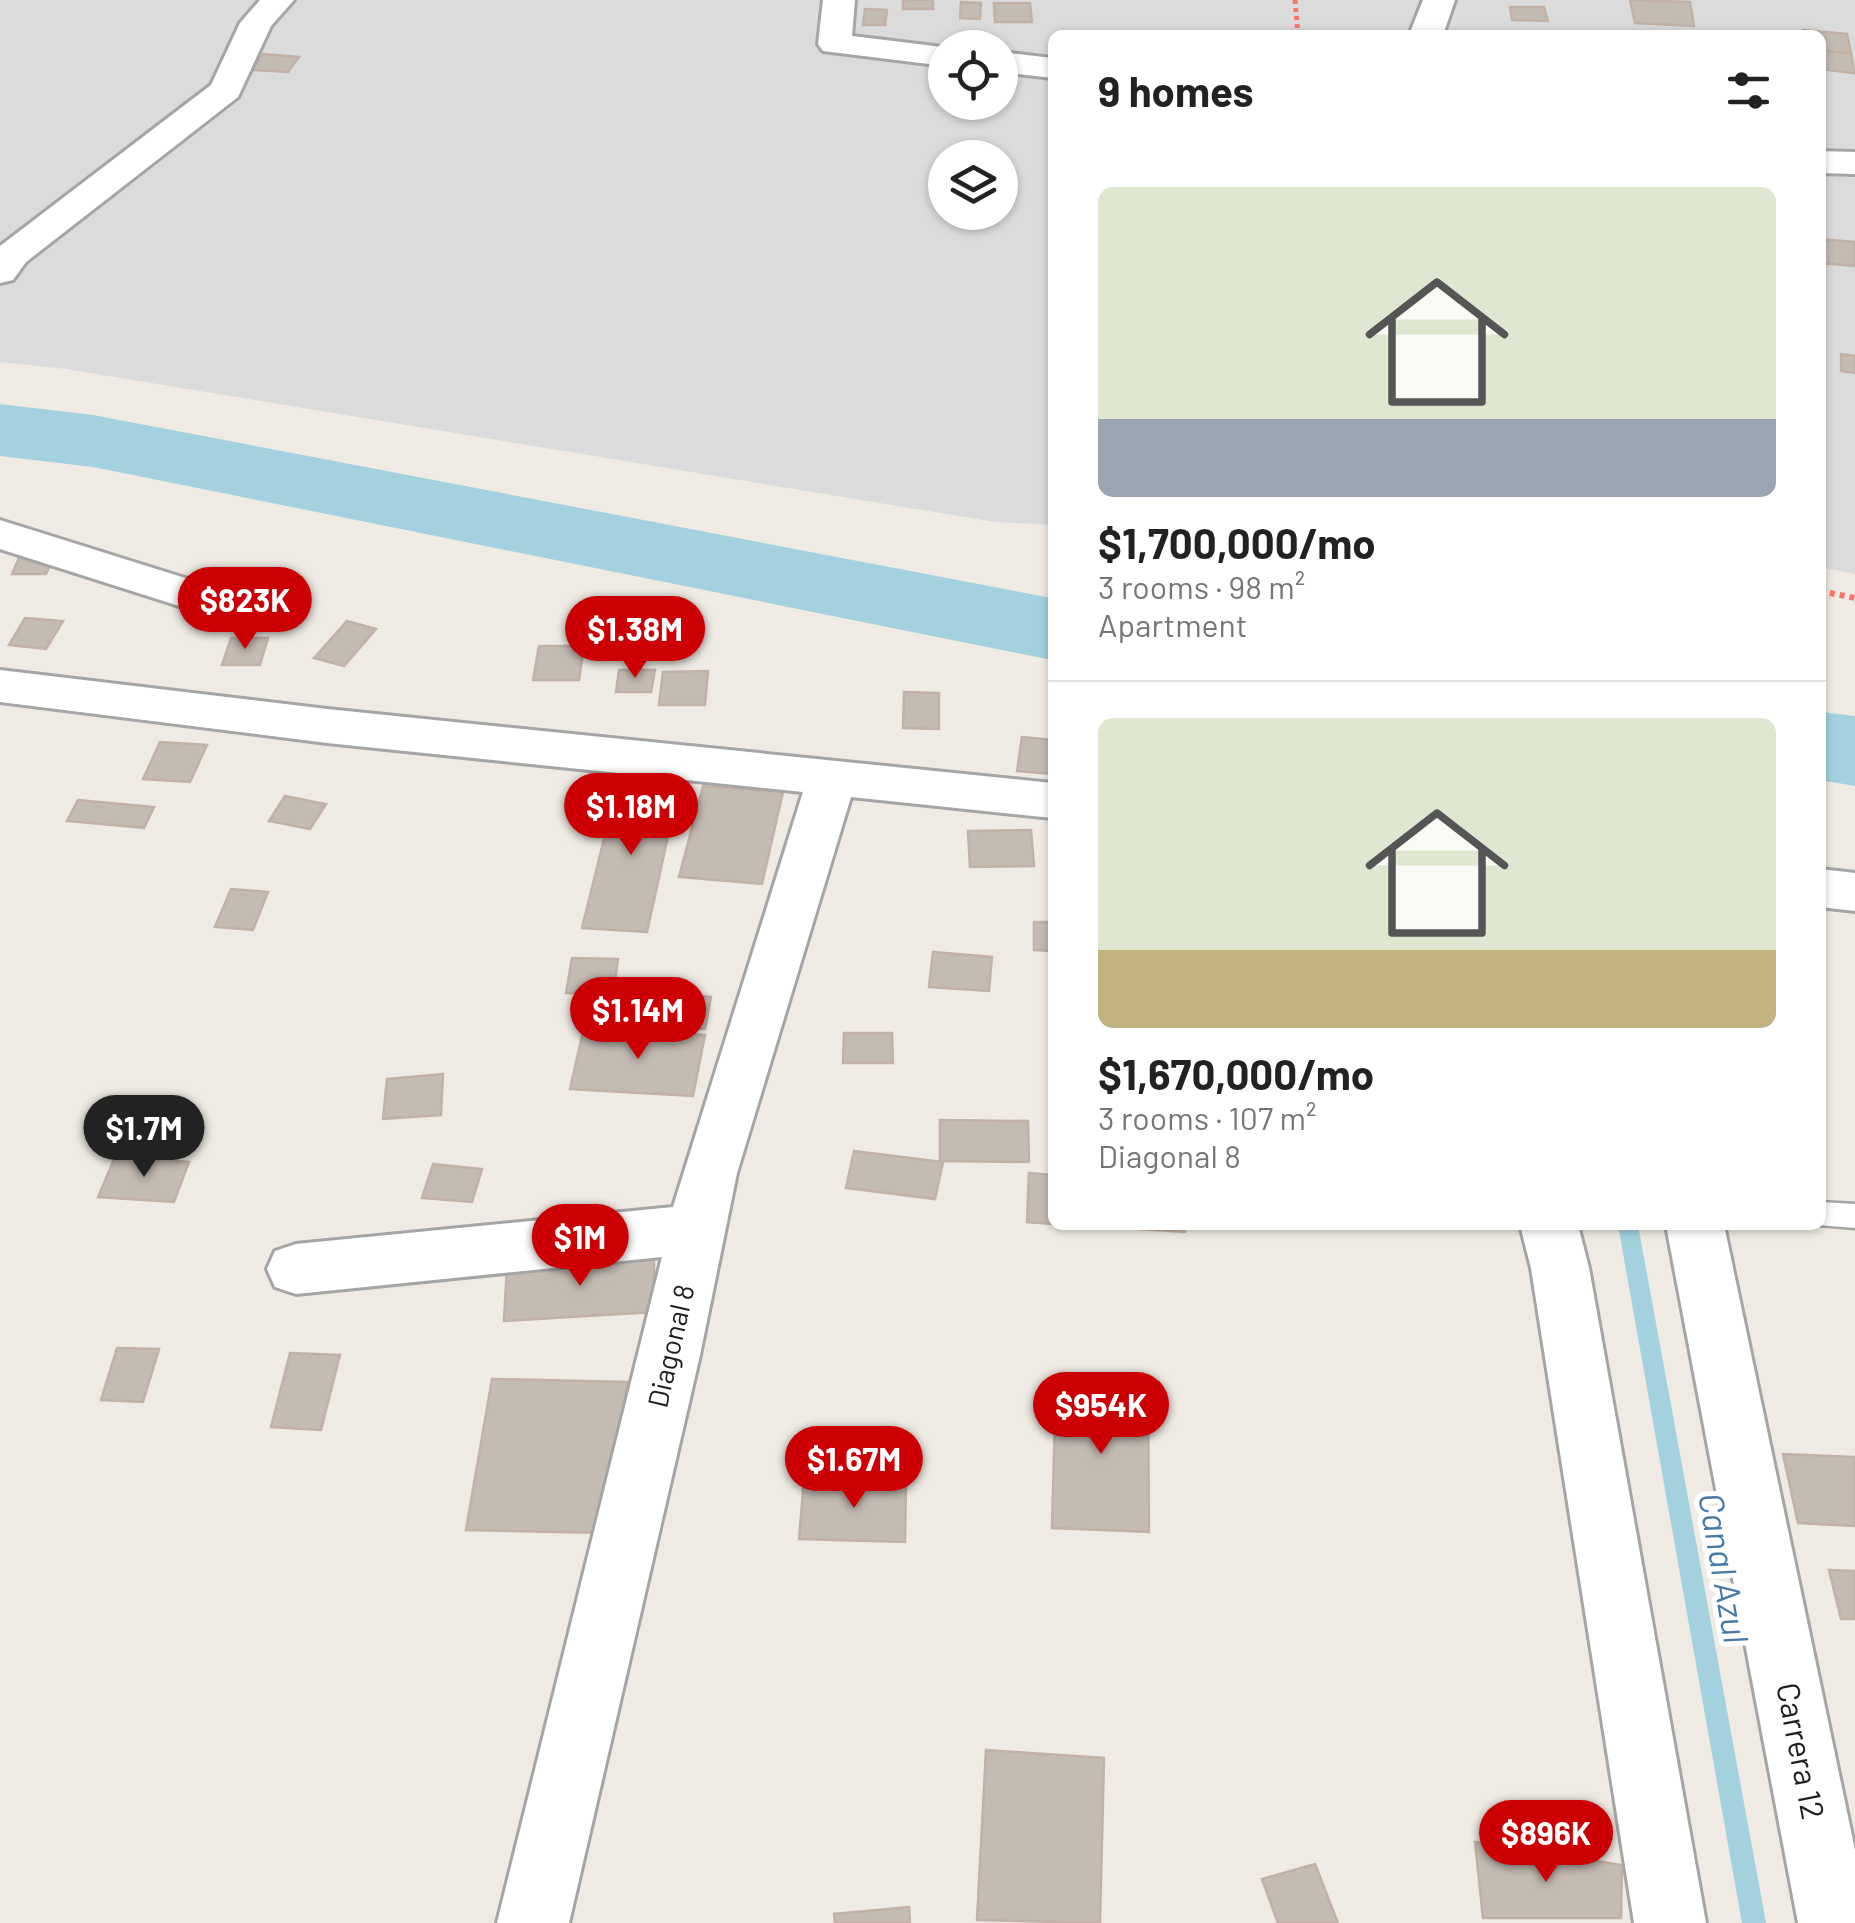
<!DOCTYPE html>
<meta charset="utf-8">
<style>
:root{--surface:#fff;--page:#f2f2f2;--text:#222;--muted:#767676;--line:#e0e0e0;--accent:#cc0004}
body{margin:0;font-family:Barlow,sans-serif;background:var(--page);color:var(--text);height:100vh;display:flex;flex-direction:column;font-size:38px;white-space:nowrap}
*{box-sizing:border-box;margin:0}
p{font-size:32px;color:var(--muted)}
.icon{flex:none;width:55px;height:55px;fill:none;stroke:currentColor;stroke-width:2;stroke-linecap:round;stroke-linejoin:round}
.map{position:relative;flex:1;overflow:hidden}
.side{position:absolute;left:1048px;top:30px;width:778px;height:1200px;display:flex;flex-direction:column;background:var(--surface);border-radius:15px;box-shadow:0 2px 8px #0004}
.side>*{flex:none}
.controls{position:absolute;left:928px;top:30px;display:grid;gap:20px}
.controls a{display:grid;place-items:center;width:90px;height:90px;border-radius:50%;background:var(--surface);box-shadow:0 2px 8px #0004;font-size:50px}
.price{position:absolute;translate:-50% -85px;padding:0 22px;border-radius:35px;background:var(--accent);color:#fff;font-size:32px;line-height:65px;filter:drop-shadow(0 2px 5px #0008)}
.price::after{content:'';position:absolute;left:50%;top:60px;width:30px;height:22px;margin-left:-15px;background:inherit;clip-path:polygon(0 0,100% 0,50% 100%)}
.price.current{background:#222;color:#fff}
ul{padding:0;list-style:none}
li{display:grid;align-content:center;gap:20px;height:530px;padding:0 50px}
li+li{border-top:2px solid var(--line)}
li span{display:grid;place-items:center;height:310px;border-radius:15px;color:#555}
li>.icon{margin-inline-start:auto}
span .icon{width:180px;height:180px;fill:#fffc;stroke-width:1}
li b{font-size:42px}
h2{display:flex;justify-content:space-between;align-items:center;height:120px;padding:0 50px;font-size:42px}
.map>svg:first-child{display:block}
</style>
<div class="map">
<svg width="1855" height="1923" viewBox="0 0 1855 1923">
<rect width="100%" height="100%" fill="#efebe4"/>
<path fill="#dcdbdb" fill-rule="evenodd" d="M0,0H1855V574L1820,567V35H1052V525L995,522L66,369L0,362ZM945,48H1000V102H945ZM945,158H1000V212H945Z"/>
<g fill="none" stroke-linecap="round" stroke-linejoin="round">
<path fill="#a3d2de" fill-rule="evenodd" d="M1618,1225H1638L1766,1923H1742Z"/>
<g fill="#a3d2de" fill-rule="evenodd">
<path d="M0,404L93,415L1052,598V660L93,467L0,456Z"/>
<path d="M1820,712L1855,716V786L1820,780Z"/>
</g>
</g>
<g fill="#c4bbb3" stroke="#c1b1a6" stroke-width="2.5">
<rect x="903" y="0" width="30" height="9"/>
<path d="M1630,0L1690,2L1694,26L1635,23Z"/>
<path d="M961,2L981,3L980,19L960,18Z"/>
<path d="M994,3H1030L1032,22H995Z"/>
<path d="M1510,7H1544L1548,21L1512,20Z"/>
<path d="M865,9L887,10L885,25H863Z"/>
<path d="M1803,30L1847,34L1851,53L1820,51V35H1803Z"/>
<path d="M1820,51L1851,53L1854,73L1820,69Z"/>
<path d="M263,54L299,57L288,72L252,70Z"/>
<path d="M1820,239L1855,242V266L1820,263Z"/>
<path d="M1841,354L1855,356V373L1841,371Z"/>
<path d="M22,551H56L46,574H12Z"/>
<path d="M232,586L256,587L247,608L222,607Z"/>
<path d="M25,618L63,621L46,649L9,645Z"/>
<path d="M347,621L376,629L344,666L314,658Z"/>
<path d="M231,638H268L260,665H222Z"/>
<path d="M539,646H584L579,680H533Z"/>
<path d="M619,670H655L651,692H616Z"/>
<path d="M708,671L705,705H659L663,672Z"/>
<path d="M904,692L939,693V729L903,728Z"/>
<path d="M1022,737L1052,740V774L1017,771Z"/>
<path d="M160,742L207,745L190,782L143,779Z"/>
<path d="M618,782L679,786L647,932L582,928Z"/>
<path d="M703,786L783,792L762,884L679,877Z"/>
<path d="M285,796L326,804L310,829L269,821Z"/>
<path d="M78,800L154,807L144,828L67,821Z"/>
<path d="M1031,830L1034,866L970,867L968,831Z"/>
<path d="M231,889L268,892L253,930L215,927Z"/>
<path d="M1034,922H1052V951L1034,950Z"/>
<path d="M933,952L992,957L989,991L929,987Z"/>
<path d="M572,958L618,959L613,995L566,993Z"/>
<path d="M621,991L711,997L705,1029L614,1024Z"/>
<path d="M584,1027L705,1035L693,1096L570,1089Z"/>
<path d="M844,1033H892L893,1063H843Z"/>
<path d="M443,1074L441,1115L383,1119L387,1079Z"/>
<path d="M940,1120L1028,1121L1029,1162L940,1161Z"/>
<path d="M854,1151L943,1162L935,1199L846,1188Z"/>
<path d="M115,1157L189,1162L174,1202L98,1197Z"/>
<path d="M433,1164L482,1169L472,1202L422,1198Z"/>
<path d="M1029,1173L1052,1175V1224L1027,1222Z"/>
<path d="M1074,1225H1185V1232Z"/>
<path d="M654,1256V1312L504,1321L507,1266Z"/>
<path d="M117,1348L159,1349L143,1402L101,1400Z"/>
<path d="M290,1353L340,1355L321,1430L271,1427Z"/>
<path d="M492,1379L627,1382L607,1533L466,1530Z"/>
<path d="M1056,1381L1148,1386L1149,1532L1052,1528Z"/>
<path d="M1783,1454L1855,1457V1526L1798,1523Z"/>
<path d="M804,1480L906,1482L905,1542L799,1539Z"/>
<path d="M1829,1570L1855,1571V1619H1841Z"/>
<path d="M986,1750L1104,1758L1100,1923L977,1920Z"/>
<path d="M1475,1842L1622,1865L1621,1918H1483Z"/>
<path d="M1315,1864L1338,1923H1278L1262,1879Z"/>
<path d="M909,1907L910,1923H835L834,1914Z"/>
</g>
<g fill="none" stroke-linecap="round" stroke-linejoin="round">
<g stroke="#a5a5a5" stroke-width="5">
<path id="service" d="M1820,1202L1855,1204V1228L1818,1225Z"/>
</g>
<g stroke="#a5a5a5" stroke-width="6">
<g id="minor">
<path d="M260,0H294L271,26L238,97L26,262L13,280L0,283V246L211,85L240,23Z"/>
<path d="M823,0H855L852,36L951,48H945V66L823,51L818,44Z"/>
<path d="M1423,0H1455L1443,35H1409Z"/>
<path d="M1000,52L1052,58V78L1000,72Z"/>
<path d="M1820,151L1855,152V174L1820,173Z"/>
<path d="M0,520L217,588L223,598L217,608L201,613L0,549Z"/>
<path d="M0,670L327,709L1052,783V818L851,797L737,1173L700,1355L569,1923H497L662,1257L296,1294L275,1287L267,1269L275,1251L296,1244L673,1207L803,792L327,743L0,702Z"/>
<path d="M1820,869L1855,873V911L1820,907Z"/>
<path d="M1520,1225H1578L1589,1268L1706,1923H1634L1531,1268Z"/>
<path d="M1666,1225H1724L1855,1850V1923H1798Z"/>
</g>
</g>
<path stroke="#fd7468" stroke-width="5" stroke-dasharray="4 4" stroke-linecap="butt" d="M1295,0L1298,35"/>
<path stroke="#fd7468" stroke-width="6" stroke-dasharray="5 5" stroke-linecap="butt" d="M1820,591L1855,598"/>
<use href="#service" fill="#fff" fill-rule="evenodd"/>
<use href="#minor" fill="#fff" fill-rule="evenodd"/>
</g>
<g text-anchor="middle" stroke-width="10" stroke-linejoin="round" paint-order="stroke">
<g font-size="28" fill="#1e1e1e" stroke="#fff">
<text transform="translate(671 1346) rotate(-77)" y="10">Diagonal 8</text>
</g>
<g font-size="32" fill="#1e1e1e" stroke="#fff">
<text transform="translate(1800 1751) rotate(79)" y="11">Carrera 12</text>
</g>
<g font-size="35" font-style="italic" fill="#4579a8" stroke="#fff">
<text transform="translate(1723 1568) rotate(80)" y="12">Canal Azul</text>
</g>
</g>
</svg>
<div class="controls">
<a><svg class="icon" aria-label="locate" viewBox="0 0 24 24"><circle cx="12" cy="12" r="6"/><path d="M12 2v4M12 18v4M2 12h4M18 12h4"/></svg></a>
<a><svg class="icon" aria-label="layers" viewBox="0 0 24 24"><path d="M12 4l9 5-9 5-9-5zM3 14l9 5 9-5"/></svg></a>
</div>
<b class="price" style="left:245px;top:652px">$823K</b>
<b class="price" style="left:635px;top:681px">$1.38M</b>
<b class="price" style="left:631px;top:858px">$1.18M</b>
<b class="price" style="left:638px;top:1062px">$1.14M</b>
<b class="price current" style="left:144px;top:1180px">$1.7M</b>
<b class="price" style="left:580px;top:1289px">$1M</b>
<b class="price" style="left:1101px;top:1457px">$954K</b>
<b class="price" style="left:854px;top:1511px">$1.67M</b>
<b class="price" style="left:1546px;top:1885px">$896K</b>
<section class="side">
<h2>9 homes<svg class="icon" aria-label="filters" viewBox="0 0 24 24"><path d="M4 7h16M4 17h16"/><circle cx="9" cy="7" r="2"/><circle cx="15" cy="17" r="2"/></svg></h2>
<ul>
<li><span style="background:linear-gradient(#dfe7d0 75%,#9aa5b1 0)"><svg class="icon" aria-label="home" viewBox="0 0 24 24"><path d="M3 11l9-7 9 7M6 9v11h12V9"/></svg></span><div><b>$1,700,000/mo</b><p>3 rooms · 98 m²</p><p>Apartment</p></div></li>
<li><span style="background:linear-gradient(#dfe7d0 75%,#c2b280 0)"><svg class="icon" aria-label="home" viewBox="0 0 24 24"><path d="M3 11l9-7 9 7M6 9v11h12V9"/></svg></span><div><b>$1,670,000/mo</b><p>3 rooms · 107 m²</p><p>Diagonal 8</p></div></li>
</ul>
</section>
</div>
